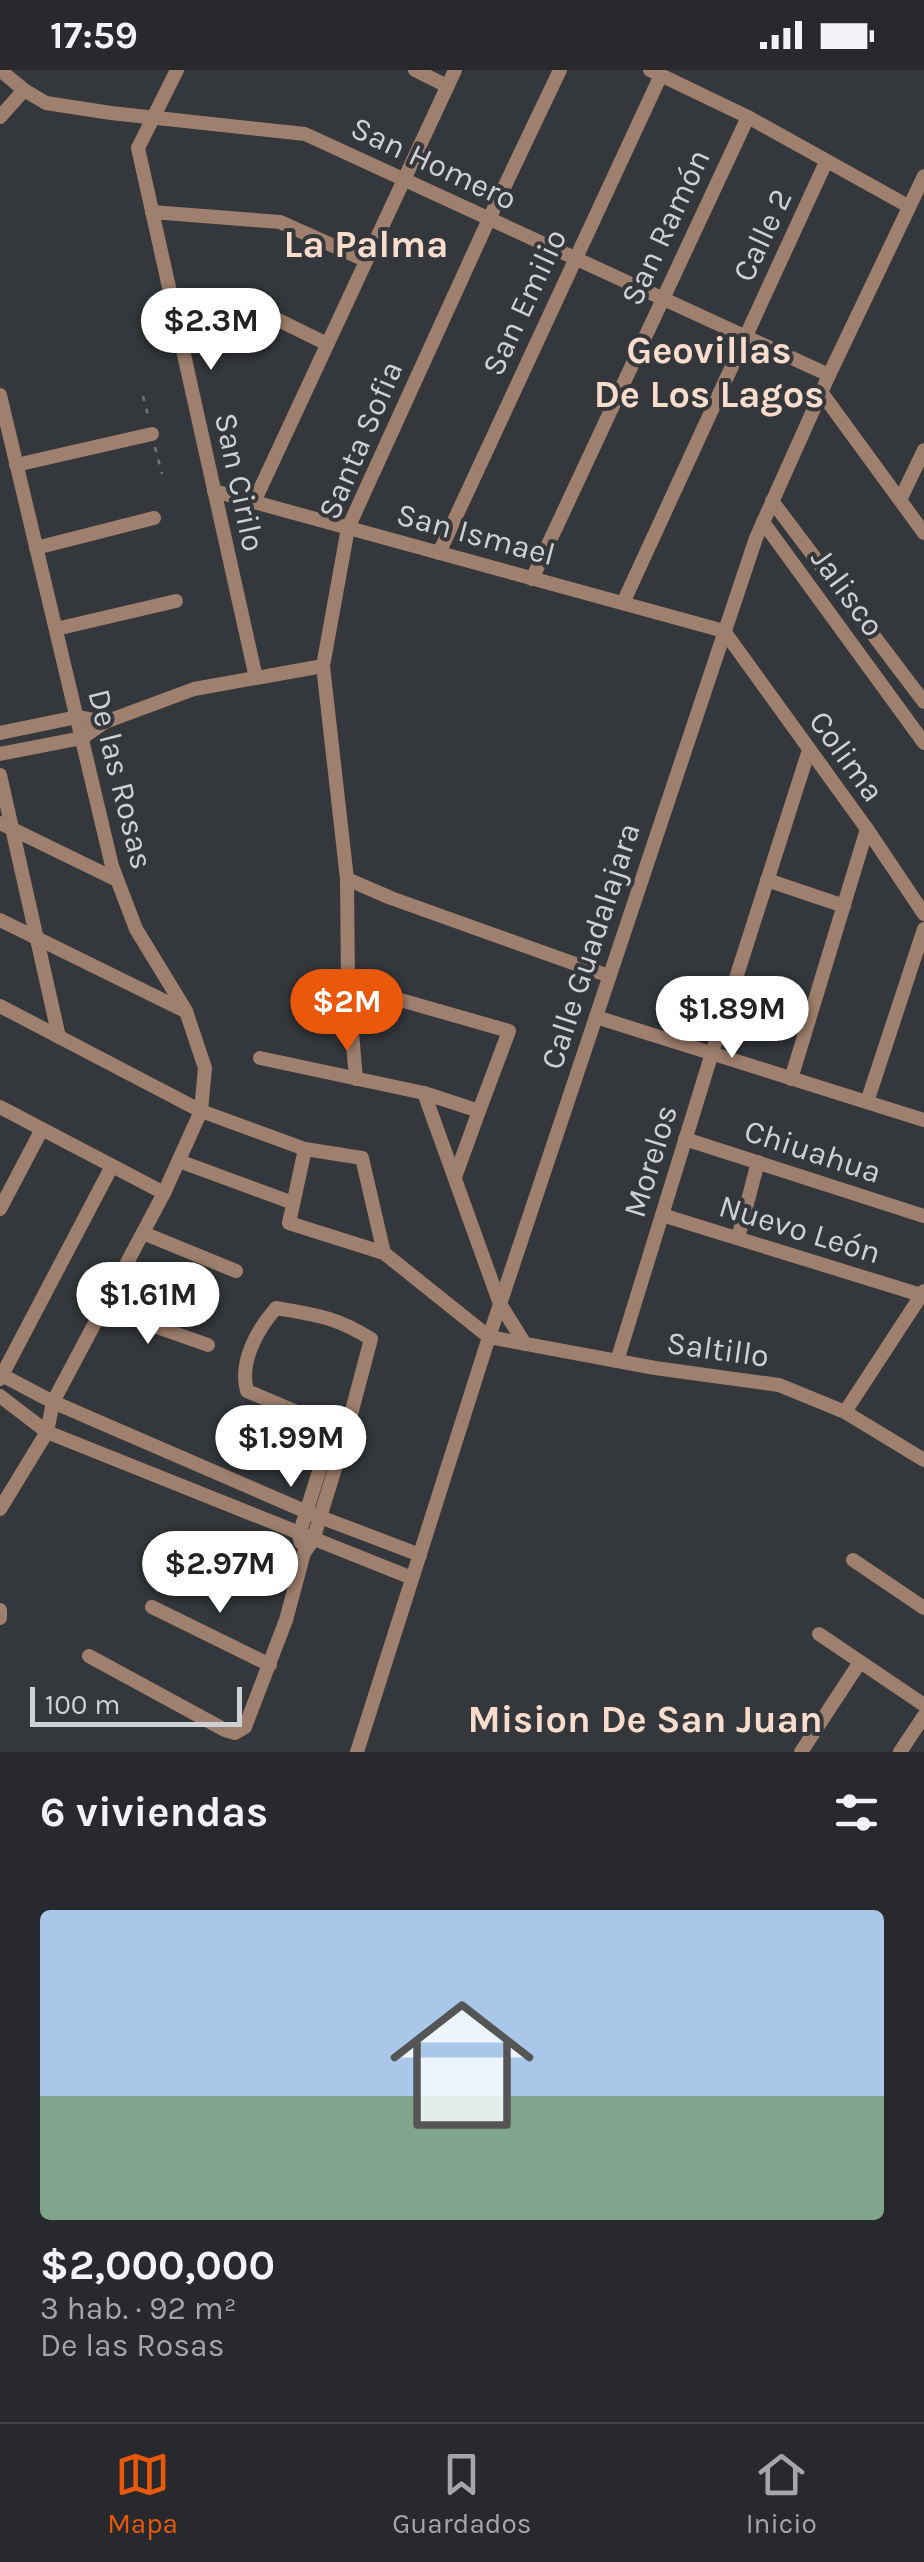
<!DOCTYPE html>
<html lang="es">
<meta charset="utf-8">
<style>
:root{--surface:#27292c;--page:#2f3134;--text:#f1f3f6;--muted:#a4a6a9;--line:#434548;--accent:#ea580c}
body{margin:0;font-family:Karla,sans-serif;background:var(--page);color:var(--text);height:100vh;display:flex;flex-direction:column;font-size:38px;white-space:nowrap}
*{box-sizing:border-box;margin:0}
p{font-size:32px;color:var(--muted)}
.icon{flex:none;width:55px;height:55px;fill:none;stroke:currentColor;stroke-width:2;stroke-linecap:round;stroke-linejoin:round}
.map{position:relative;height:1682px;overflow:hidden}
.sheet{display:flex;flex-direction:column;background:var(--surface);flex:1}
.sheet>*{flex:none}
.scale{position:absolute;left:30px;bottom:25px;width:212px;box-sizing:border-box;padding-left:10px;border:5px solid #d0d1d4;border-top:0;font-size:28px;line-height:35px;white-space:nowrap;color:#d0d1d4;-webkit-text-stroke:8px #34373b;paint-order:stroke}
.price{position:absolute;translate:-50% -85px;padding:0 22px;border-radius:35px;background:#fff;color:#222;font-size:32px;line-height:65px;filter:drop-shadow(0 2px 5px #0008)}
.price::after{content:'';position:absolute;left:50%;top:60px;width:30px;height:22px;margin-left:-15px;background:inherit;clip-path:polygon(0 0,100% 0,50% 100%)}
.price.selected{background:var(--accent);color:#fff}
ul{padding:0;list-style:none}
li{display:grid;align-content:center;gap:20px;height:530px;padding:0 40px}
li+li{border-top:2px solid var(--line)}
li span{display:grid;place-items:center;height:310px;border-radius:10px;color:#555}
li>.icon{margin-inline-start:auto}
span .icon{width:180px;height:180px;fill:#fffc;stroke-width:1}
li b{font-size:42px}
h2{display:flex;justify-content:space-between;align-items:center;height:120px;padding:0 40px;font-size:42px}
.status{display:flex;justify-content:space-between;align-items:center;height:70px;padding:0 50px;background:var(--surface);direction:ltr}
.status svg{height:28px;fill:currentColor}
.tab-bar{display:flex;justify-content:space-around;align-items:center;height:140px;border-top:2px solid var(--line);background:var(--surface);font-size:28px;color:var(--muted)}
.tab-bar a{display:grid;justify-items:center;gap:5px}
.tab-bar .selected{color:var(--accent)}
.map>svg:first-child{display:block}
</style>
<div class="status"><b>17:59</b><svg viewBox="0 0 49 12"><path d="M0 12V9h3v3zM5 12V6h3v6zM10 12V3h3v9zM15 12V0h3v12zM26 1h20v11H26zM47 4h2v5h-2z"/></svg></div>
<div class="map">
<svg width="924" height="1682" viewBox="0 0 924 1682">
<rect width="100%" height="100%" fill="#34373b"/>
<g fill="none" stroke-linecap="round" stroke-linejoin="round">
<g stroke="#737679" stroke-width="2.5" stroke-dasharray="5 8" stroke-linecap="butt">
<path d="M143,326L149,349"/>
<path d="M155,377L162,404"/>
</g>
<g stroke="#9f7f6d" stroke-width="14">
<path d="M0,0L24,20L46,33L111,43L305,64L829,305"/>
<path d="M177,0L138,78L256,608"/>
<path d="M415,0L447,16"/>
<path d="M560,0L489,149L348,458L323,596L347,809L391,828L609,906"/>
<path d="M650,0L748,47L908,136"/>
<path d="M0,47L24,20"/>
<path d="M152,142L280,152L365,190"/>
<path d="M173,235L254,238L327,274"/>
<path d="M821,322L924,463"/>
<path d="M0,325L112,796L136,859L186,941L205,998L201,1041L164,1123L53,1332L47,1362L0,1439"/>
<path d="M16,395L152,364"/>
<path d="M214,421L724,561L867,759L924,844"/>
<path d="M900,430L924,380"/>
<path d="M772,431L924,632"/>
<path d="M254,432L455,0"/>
<path d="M763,452L924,673"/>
<path d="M36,478L154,448"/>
<path d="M439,483L661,5"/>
<path d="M532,509L748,47"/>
<path d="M623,533L826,92"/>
<path d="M56,559L176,531"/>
<path d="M0,663L77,647L105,652"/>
<path d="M0,684L82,668L105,652L194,619L323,596"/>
<path d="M0,705L59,967"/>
<path d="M0,753L117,810"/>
<path d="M347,809L348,915L509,961L479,1041L424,1023L500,1234L525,1274"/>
<path d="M767,810L844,836"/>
<path d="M0,850L185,941"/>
<path d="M348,915L356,1009"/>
<path d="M0,936L201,1041L305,1079L362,1088L384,1183"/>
<path d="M596,947L924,1050"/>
<path d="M260,988L424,1023"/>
<path d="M791,1009L867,759"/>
<path d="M867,1032L924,859"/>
<path d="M0,1037L164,1123"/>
<path d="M685,1069L924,1146"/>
<path d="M305,1079L289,1153L384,1183L489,1267L655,1298L779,1315L845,1342L924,1390"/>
<path d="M179,1091L293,1133"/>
<path d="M455,1107L479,1041"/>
<path d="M0,1139L42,1059"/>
<path d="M662,1145L921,1225"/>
<path d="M143,1163L236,1201"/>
<path d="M738,1168L758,1092"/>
<path d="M103,1238L208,1275"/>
<path d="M617,1291L712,983L809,680"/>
<path d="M0,1304L53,1332L307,1442L420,1485"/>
<path d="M0,1309L112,1096"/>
<path d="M0,1326L47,1362L412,1508"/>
<path d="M845,1342L924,1221"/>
<path d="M301,1473L299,1465L333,1357"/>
<path d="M853,1490L924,1538"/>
<path d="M152,1537L270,1595"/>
<path d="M0,1540V1548"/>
<path d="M819,1564L924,1635"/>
<path d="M89,1586L225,1660L235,1663L245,1657L286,1550L304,1483L313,1470L346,1363L371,1269C336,1247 316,1245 276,1238C257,1260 239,1292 247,1321L346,1363"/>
<path d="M357,1682L489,1267L756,468L829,305L924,106"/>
<path d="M801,1682L860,1592"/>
<path d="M900,1682L924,1646"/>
</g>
</g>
<g text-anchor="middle" stroke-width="8" stroke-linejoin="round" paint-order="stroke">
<g font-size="32" fill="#d0d1d4" stroke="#34373b">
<text transform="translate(434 93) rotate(25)" y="11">San Homero</text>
<text transform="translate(665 157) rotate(-65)" y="11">San Ramón</text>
<text transform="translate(762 165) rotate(-65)" y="11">Calle 2</text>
<text transform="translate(524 232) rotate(-65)" y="11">San Emilio</text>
<text transform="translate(360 370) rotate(-67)" y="11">Santa Sofia</text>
<text transform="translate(240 412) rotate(78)" y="11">San Cirilo</text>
<text transform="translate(476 464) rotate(15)" y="11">San Ismael</text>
<text transform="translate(848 522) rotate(54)" y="11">Jalisco</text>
<text transform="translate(847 686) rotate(54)" y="11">Colima</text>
<text transform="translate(121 709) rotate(76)" y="11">De las Rosas</text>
<text transform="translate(590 876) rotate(-72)" y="11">Calle Guadalajara</text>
<text transform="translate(813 1081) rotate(18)" y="11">Chiuahua</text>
<text transform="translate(650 1091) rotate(-73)" y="11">Morelos</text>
<text transform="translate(800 1159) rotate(17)" y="11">Nuevo León</text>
<text transform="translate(718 1279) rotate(8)" y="11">Saltillo</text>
</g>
<g font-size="38" font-weight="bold" fill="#fadccc" stroke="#34373b">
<text x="366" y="187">La Palma</text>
<text x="709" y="293">Geovillas<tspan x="709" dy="44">De Los Lagos</tspan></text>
<text x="645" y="1662">Mision De San Juan</text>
</g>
</g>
</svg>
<div class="scale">100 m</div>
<b class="price" style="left:211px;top:303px">$2.3M</b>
<b class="price selected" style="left:347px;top:984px">$2M</b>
<b class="price" style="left:732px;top:991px">$1.89M</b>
<b class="price" style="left:148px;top:1277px">$1.61M</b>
<b class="price" style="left:291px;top:1420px">$1.99M</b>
<b class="price" style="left:220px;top:1546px">$2.97M</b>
</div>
<section class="sheet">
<h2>6 viviendas<svg class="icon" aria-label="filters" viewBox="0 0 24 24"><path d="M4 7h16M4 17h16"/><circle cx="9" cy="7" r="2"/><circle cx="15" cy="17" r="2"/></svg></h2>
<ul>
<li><span style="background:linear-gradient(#a9c7e8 60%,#7fa58c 0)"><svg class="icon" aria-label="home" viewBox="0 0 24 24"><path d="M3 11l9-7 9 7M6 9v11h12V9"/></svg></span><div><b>$2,000,000</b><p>3 hab. · 92 m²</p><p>De las Rosas</p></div></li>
</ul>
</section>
<nav class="tab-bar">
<a class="selected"><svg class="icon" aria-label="map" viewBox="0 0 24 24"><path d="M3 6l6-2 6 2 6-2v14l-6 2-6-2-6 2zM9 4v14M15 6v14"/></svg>Mapa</a>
<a><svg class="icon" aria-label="saved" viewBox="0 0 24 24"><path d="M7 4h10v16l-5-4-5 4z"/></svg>Guardados</a>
<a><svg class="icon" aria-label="home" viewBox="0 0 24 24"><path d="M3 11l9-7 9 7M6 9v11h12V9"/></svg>Inicio</a>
</nav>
